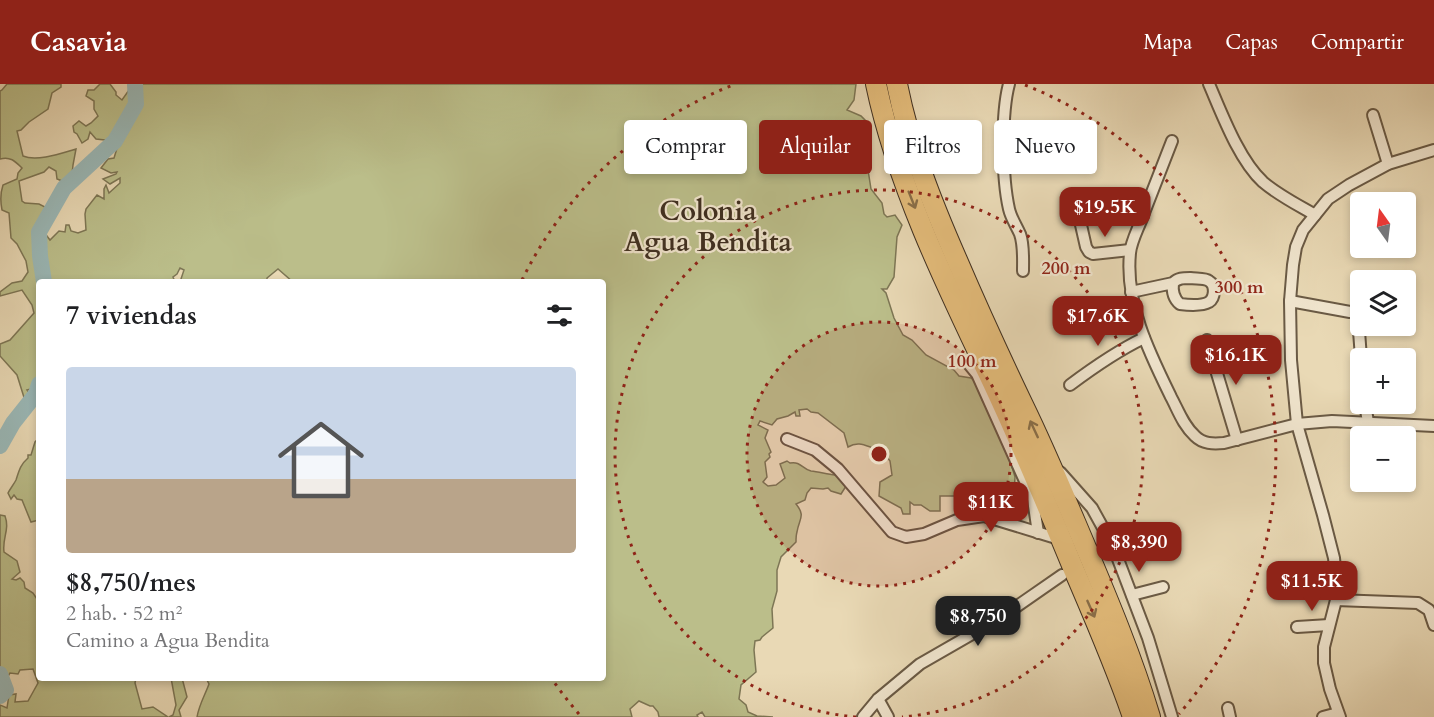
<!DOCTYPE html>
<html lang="es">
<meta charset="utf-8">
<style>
:root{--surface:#fff;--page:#f2f2f2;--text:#202124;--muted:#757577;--accent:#8f2418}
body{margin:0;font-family:Cardo,serif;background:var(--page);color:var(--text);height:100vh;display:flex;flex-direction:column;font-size:22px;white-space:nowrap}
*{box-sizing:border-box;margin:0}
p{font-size:20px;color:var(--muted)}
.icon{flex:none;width:33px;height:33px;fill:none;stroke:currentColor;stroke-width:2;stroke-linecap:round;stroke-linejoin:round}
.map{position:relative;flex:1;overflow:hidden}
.details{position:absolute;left:36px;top:195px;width:570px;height:402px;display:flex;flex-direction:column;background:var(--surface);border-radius:6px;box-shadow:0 3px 9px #0003}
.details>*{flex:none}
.banner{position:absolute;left:624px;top:36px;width:570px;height:54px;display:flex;gap:12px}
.needle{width:39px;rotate:346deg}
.fabs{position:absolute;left:1350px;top:108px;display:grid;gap:12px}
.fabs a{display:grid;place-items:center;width:66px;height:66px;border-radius:6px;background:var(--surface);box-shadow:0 3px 9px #0003;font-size:30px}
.price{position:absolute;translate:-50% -51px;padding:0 14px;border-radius:12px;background:var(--accent);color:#fff;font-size:20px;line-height:39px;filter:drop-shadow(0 2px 3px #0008)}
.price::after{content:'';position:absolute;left:50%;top:36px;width:18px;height:14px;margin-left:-9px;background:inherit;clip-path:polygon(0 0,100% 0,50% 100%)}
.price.active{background:#222;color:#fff}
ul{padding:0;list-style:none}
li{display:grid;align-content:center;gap:12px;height:318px;padding:0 30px}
li span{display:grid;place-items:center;height:186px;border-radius:6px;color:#555}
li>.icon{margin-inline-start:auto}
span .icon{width:108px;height:108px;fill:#fffc;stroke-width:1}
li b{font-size:26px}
h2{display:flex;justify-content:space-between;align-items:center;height:72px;padding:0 30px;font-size:26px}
.tag{padding:0 21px;border-radius:6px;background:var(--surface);box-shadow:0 3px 9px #0003;font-size:21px;line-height:54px}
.tag.active{background:var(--accent);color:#fff}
header{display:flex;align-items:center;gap:36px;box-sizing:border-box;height:84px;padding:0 30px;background:var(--accent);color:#fff}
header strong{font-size:28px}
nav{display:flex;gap:33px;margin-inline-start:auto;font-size:21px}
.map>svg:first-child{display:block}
</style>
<header>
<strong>Casavia</strong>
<nav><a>Mapa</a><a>Capas</a><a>Compartir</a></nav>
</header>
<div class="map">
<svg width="1434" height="633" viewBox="0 0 1434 633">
<rect width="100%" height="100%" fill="#e9d9b5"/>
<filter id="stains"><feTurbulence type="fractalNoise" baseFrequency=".00333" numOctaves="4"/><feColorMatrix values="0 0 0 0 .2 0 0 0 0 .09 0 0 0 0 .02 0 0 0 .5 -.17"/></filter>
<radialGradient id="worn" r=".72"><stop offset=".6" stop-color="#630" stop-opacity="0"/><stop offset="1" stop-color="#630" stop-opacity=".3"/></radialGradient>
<g fill="#bbbe8a" stroke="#7d7655" stroke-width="1.5">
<path d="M7,0H61V3L52,9L48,25L29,38L21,46L17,47L23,72C37,78 62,69 76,65L73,81L72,90L68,94L65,98L57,95L56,87L49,83L44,88L19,97L22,117L25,119L39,120L51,126L44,139L40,143L50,156L59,147L65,148L66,141H69L71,147L78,149L86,146L85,130L86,125L97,111L104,115V105L106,101L109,109L120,99V94L110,100L103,95L116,90L117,88L111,89L101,84L108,75L114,74L118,61H109L105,56L96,55L90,48L88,55L82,59L77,50L74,48L73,42L79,37L86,42L91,39L98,32L94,25V17L86,12L88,6H94L100,0H110L116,8V11L122,16L129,6L135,0H856L854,16L847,26L861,32L866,37L863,54L871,105L882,119L884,130L887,133L895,131L902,141L897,153L894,193L887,205H882L886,209L894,234L903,251L912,256L926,271L954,286L959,292L971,294L978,300L982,316L989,327L1005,359L1015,393L1014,410L1001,414L985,406L975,412H940V427H930L921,421H914L910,418V430H903L901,424L879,412L880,398L892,391L890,377L882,366C869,365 861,355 848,363L844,349L818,329L811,328L807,325L799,326L800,332H796L795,328L788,332L777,335L772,341L760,337L758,341L768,346L765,354L771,368L769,370L770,373L765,378L767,393L763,398L768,402L776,401L785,394L780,380L787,377L790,379C801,377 802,385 811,387C819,388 827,390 835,391L840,388L848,399L841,410L831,407L828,404L823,405L811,404L807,409L805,416L796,420C806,432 799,435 797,448C796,451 796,455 796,458L781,473L777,486V507L772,525L773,544L762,553L760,556L755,557L754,566L756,588L741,601L739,615L746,621L748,628L757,632L773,633H705L702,628L697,631L698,633H659L658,628L653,622H650L639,617L630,625L632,633H197C199,621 205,611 209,600L206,594H603V198H293L278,185L267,194V198H180L184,186L180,184L177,190L173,193L175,198H39V303L27,306L31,311L27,323L17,291L0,272V260L10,256L34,229L32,221L22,206L0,212V208L12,199L22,197L28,188L26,177L17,160L11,154L9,129L2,126C0,116 0,110 3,101L17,95L18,89L22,84C15,77 10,72 0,75V7L2,6Z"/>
<path d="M39,354V436L31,438L22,416L17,415L14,411L11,415L8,409C10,405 14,400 16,396C19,387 20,381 28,374V371H31L35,358Z"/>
<path d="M0,431L5,432C10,446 2,454 4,468L17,477L20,488L12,495L16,496L20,494L24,498L25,504L33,509L37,515L39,514V594H136L135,599L142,625L153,623L168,633H0V621L7,624L9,611L16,610L15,618L28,617L38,599L33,585L20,586L18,590L10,589L6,596L0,597Z"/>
<path d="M171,594H182L187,613L179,626L181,633H169L173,631L176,621Z"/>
</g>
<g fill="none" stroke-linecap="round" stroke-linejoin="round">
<g stroke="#9ab8b7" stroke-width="16">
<path d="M44,198L40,172L39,148L64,104L115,57L136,20L135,0"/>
<path d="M0,362L13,339L36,310L39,300"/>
<path d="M0,590L6,606L0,612"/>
</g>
<g stroke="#6a5a45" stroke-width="14">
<g id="minor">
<path d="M1009,0C1001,30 1002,94 1009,125C1011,134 1016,141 1020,150C1024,161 1023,175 1023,187"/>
<path d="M1209,0C1222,30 1239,76 1263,98C1278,111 1298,121 1315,131"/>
<path d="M1373,31L1388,80"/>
<path d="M1172,57C1162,83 1152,109 1142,134C1138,145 1131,158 1130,169C1125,220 1149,268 1171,313C1178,326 1183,341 1195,352C1203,360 1213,360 1224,359L1297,340L1332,337L1434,342"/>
<path d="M1081,141L1086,163L1089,168L1093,170L1130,166"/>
<path d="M1131,208L1173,199C1178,194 1183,194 1190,194C1196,195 1205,194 1209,197C1216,201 1215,214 1209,218C1202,222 1188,221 1180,220C1174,215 1172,207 1173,199"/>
<path d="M1290,217L1350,228"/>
<path d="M1207,256L1237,356"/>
<path d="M1361,274L1359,247L1361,242"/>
<path d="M968,279L977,290L1033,415L1038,449"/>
<path d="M1070,301C1094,283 1117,267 1144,254"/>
<path d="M1365,320L1368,338"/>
<path d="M787,355L815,366L838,385L892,448L906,453L924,450L957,436L984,432L1056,454"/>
<path d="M1060,388L1092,424L1113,462L1148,554L1172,633"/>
<path d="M1094,471L1100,466L1113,462"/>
<path d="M1132,511L1163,503"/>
<path d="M1336,516L1418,519L1429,526L1434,541"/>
<path d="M1297,543L1329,541"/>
<path d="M878,615L888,633"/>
<path d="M1228,624L1230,633"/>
<path d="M863,633L878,615L920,580L1000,534L1062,491"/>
<path d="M1323,633L1338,629"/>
<path d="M1340,633L1330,605L1324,579V563L1336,516V494L1334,474L1323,431L1297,340L1291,276L1290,217L1293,181L1296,163L1303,146L1328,115L1349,101L1388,80L1434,66"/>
</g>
</g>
<g stroke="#3f2f20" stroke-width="22">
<g id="motorway">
<path d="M876,0C897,101 948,205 993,299C1022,361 1048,423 1074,486C1095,535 1116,583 1133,633"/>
<path d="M897,0C909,61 932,119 957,176C978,225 1000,273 1023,321C1045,366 1064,412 1084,459C1108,516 1132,573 1150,633"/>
</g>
</g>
<use href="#minor" stroke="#f1e6cf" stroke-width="10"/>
<use href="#motorway" stroke="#e4bc7a" stroke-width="20"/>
</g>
<defs><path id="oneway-shaft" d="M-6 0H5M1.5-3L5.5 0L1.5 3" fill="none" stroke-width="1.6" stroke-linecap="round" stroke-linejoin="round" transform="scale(1.5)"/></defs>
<g stroke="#896e48">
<use href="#oneway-shaft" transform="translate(912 116) rotate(68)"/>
<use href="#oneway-shaft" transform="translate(1034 345) rotate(-115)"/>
<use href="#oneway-shaft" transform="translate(1091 525) rotate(66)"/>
</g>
<circle cx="879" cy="370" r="132" fill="#8f2418" fill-opacity=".12"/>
<g fill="none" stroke="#8f2418" stroke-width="3" stroke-dasharray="3 6">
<circle cx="879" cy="370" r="132"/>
<path d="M856 633A264 264 0 1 1 902 633"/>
<path d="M579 630A397 397 0 0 1 552 595M522 196A397 397 0 0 1 733 1M1025 1A397 397 0 0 1 1179 630"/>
</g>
<g text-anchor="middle" stroke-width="4.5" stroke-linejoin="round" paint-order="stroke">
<g font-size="27" font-weight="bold" fill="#3f2f20" stroke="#f1e6cf">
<text x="708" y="136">Colonia<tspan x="708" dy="31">Agua Bendita</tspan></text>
</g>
</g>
<circle cx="879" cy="370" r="9" fill="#8f2418" stroke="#f1e6cf" stroke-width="3"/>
<g font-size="18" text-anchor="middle" font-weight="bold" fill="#8f2418" stroke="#f1e6cf" stroke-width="4.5" stroke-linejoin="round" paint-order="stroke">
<text x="1066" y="190">200 m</text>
<text x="1239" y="209">300 m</text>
<text x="972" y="283">100 m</text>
</g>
<rect width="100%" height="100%" filter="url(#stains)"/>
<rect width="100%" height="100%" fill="url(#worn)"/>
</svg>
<div class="fabs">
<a><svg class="needle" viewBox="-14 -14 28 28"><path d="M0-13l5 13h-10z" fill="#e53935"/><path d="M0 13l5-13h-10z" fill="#757577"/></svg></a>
<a><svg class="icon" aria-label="layers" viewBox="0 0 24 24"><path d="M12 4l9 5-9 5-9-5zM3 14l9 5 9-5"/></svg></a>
<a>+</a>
<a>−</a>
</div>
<b class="price" style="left:1105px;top:154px">$19.5K</b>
<b class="price" style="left:1098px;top:263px">$17.6K</b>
<b class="price" style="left:1236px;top:302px">$16.1K</b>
<b class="price" style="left:991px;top:449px">$11K</b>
<b class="price" style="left:1139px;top:489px">$8,390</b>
<b class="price" style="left:1312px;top:528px">$11.5K</b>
<b class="price active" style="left:978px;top:563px">$8,750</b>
<div class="banner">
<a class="tag">Comprar</a>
<a class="tag active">Alquilar</a>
<a class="tag">Filtros</a>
<a class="tag">Nuevo</a>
</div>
<section class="details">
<h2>7 viviendas<svg class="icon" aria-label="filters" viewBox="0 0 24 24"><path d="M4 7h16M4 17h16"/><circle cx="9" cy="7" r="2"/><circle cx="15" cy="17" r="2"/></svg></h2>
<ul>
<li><span style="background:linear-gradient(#c9d6e8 60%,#b9a48a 0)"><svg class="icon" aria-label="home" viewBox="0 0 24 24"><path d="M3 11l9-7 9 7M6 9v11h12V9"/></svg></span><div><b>$8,750/mes</b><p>2 hab. · 52 m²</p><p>Camino a Agua Bendita</p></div></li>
</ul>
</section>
</div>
